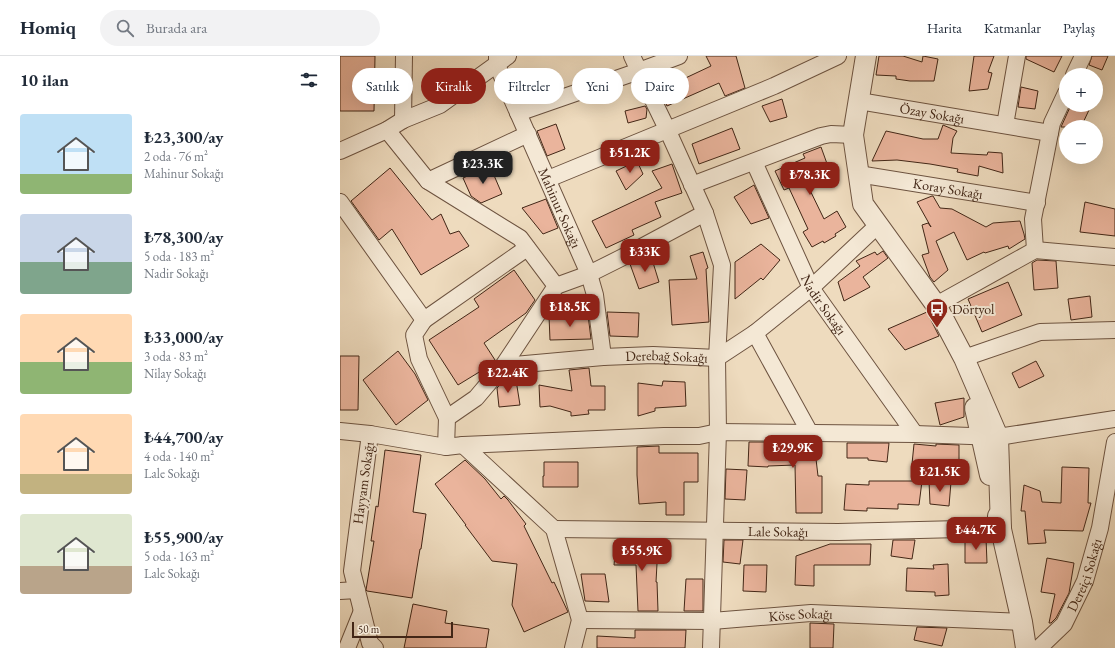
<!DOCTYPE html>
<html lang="tr">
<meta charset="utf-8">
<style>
:root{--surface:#fff;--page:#f2f2f3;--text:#1f2937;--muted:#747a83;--line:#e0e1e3;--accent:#8f2418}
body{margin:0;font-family:"EB Garamond",serif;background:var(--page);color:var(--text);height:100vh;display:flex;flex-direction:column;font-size:15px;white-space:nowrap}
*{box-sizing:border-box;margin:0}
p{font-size:13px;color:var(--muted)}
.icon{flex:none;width:22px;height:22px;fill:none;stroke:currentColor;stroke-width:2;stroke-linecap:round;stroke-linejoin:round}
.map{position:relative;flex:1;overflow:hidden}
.details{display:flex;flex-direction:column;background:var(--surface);width:340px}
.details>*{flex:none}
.hud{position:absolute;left:12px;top:12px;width:380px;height:36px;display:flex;gap:8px}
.controls{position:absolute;left:719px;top:12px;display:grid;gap:8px}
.controls a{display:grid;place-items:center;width:44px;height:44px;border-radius:50%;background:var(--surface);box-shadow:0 4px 16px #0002;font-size:20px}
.scale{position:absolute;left:12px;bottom:10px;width:101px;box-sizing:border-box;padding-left:4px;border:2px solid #422616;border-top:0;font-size:11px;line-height:14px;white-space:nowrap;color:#422616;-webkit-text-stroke:3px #f4e8d5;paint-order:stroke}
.price{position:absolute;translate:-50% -34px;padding:0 9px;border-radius:8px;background:var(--accent);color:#fff;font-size:13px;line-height:26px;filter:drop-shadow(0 1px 2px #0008)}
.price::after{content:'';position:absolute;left:50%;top:24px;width:12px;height:9px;margin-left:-6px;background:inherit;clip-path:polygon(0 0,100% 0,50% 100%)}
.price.active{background:#222;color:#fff}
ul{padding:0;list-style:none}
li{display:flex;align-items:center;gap:12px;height:100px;padding:0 20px}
li span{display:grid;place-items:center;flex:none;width:112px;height:80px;border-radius:4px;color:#555}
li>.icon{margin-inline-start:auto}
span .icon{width:48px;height:48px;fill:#fffc;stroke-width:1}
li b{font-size:17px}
h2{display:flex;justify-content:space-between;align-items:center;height:48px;padding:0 20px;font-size:17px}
.pill{padding:0 14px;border-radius:18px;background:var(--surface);box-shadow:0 4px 16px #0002;font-size:14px;line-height:36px}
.pill.active{background:var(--accent);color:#fff}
header{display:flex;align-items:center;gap:24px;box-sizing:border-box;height:56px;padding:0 20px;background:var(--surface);border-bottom:1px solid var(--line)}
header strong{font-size:19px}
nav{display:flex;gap:22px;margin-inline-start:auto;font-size:14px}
.search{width:280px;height:36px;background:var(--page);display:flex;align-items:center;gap:10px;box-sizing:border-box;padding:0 14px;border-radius:22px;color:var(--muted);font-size:15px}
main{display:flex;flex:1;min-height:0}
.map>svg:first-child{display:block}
</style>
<header>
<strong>Homiq</strong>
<div class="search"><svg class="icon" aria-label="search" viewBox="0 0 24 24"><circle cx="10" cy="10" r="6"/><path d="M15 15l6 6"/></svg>Burada ara</div>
<nav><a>Harita</a><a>Katmanlar</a><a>Paylaş</a></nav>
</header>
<main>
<section class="details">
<h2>10 ilan<svg class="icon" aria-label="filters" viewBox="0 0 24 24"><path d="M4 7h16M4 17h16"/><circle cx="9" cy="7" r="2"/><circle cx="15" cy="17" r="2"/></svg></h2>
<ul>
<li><span style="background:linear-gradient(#bfe0f5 75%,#8fb573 0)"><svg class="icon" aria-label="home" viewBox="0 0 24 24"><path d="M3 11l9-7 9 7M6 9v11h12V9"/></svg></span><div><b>₺23,300/ay</b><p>2 oda · 76 m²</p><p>Mahinur Sokağı</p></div></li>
<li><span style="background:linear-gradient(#c9d6e8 60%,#7fa58c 0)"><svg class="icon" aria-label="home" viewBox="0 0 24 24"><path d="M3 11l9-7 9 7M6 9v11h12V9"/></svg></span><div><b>₺78,300/ay</b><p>5 oda · 183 m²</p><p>Nadir Sokağı</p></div></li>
<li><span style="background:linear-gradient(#ffd9b3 60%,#8fb573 0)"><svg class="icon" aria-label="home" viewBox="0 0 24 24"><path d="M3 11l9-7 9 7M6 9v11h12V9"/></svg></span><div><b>₺33,000/ay</b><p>3 oda · 83 m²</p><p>Nilay Sokağı</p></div></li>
<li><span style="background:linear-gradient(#ffd9b3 75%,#c2b280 0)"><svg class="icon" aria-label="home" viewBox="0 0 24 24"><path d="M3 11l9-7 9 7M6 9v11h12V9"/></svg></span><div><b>₺44,700/ay</b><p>4 oda · 140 m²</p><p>Lale Sokağı</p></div></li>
<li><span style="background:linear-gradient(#dfe7d0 65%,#b9a48a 0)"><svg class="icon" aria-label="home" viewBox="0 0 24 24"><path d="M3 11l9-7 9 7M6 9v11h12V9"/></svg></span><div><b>₺55,900/ay</b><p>5 oda · 163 m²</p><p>Lale Sokağı</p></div></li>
</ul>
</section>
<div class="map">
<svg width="775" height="592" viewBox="0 0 775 592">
<rect width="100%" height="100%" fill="#eedbbe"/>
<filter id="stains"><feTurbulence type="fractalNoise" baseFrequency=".005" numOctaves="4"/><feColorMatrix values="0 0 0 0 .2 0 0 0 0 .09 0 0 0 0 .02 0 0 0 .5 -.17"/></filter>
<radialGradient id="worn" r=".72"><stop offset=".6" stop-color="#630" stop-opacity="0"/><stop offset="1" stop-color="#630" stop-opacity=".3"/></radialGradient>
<g fill="#eab49c" stroke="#422616">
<path d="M0,0H35L34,55H0Z"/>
<path d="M366,0H396L405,32L385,40L379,27L327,50L320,34L371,10Z"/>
<path d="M539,0H563L582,6L583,0L598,3L594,25H570L556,23V20L536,19Z"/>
<path d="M634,0H654L648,16L652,17L648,33L629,35Z"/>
<path d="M686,0H722L714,16L686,3Z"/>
<path d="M752,0H768L762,14L749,9Z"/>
<path d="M681,31L698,35L695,53L678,51Z"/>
<path d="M442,43L447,61L430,66L422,50Z"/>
<path d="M731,49H738L749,54L741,71H721Z"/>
<path d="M305,50L307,53L306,62L288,67L285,55Z"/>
<path d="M216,68L225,93L207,100L197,75Z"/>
<path d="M603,69L617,75L613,82L611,97L647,99L648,96L662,97L663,117L639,110L638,120L617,116L618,113L590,108L557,104L532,105L546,75L583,83H598Z"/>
<path d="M392,72L400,93L359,108L352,88Z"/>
<path d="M481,91L490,116L466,126L484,163L497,155L506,171L495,178L496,180L484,187L483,185L472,191L463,176L468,173L449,132L444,134L435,115L465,102L463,98Z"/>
<path d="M297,105L303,118L286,134L276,115Z"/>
<path d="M332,108L342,137L315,146L321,161L292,174L294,179L266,192L252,165L322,132L312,115Z"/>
<path d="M150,110L162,138L141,147L131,140L123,122Z"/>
<path d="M50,112L92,164L101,158L110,178L119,175L129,190L81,219L52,173L39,184L11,145Z"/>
<path d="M414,129L429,162L411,168L394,141Z"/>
<path d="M592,140H593L600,152L612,153L646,171L653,167L680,165L684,178L685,183L669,193L668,190L645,197L644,196L627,204L614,176L596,185L608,214L594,226L590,221L582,199L589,197L582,169L588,167L591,171L577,146Z"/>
<path d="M206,143L218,172L203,178L182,152Z"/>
<path d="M745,146L775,153V180L740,176Z"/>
<path d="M421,188L440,204L423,224L421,222L395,243V206Z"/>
<path d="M543,195L548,202L523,221L530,231L504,245L498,226L520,210L516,205L535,196L537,199Z"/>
<path d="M363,196L368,212L366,213L369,266L332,269L329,224L357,223L350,200Z"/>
<path d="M311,200L319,226L299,233L290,208Z"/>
<path d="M697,204L716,205L718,232L694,234L692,207Z"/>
<path d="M174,214L195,244L186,257L144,287L155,304L154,307L118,329L89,284L139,251L134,243Z"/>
<path d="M668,226L682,259L642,276L628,243Z"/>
<path d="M750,240L752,261L731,264L728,243Z"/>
<path d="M267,256L299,257L298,281L270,280Z"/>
<path d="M587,256L599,280L565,294L548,273Z"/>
<path d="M248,259L251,283L210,284L209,260Z"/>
<path d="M58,295L75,318L88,344L56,369L23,324Z"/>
<path d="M0,300H19L18,354H0Z"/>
<path d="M696,305L704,320L679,332L672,317Z"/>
<path d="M249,312L251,330H265V354H248L249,358L231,360V356L210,350L200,351L199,329L232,335L229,314Z"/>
<path d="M176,324L180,349L159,351L157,332L162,326Z"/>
<path d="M323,325L345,326L346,350L315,352V355L298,360V327L322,330Z"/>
<path d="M624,342V361L600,369L595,347Z"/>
<path d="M409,386H474L478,420H482V457H456L455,409L428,410V411L408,410Z"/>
<path d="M507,387H549L547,406L528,404V402H507Z"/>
<path d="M574,388L596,390V388L619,389V406H613V412L572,408Z"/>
<path d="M319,390V397H358V426H344V459H326V446L299,448L297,419V391Z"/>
<path d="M45,394L81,399L73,456L86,458L81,493H80L72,542L27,535L26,534L34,485H31L36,450L38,451Z"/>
<path d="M125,404L145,423L161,443L164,440L168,444L186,468L184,470L212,527L214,526L228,556L184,576L172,549L177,508L152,505L125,469H126L95,428Z"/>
<path d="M204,406H238V431H203V420H204Z"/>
<path d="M722,411L749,412L748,447H751L743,475L704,474L706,487L688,488L685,455H681L684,429L700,435L702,446L721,447Z"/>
<path d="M386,413L407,414L405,444L385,443Z"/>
<path d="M529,425H582L579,449L558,448V453L527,452V455L504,454L506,428L529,429Z"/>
<path d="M589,425L611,426L609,450L590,448Z"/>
<path d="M625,482H646L647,507H625Z"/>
<path d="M384,484H403L400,508L383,506Z"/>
<path d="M553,484H575L572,503L551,500Z"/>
<path d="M276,488L318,489L316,526H317L318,555H298L296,509H274Z"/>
<path d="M490,488H531L530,509H474V530L455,529L456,500Z"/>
<path d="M707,502L734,507L729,537L716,562L711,567H709L715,538L701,536Z"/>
<path d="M608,508L609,539L595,540V536L566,535L567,512L594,513L593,509Z"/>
<path d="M404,509H427L426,536L403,535Z"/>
<path d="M241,518H265L269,546L245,545Z"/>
<path d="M346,523H363V555H344Z"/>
<path d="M73,548L107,555L105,567L149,573L146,592H64Z"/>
<path d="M470,567L494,568L493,592H470Z"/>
<path d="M577,571L607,572L602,590L574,584Z"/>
<path d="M295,574H346L345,592H257V580L295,582Z"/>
</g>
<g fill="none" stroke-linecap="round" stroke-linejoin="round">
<g stroke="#6d5340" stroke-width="18">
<g id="minor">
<path id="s1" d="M157,0V9L249,218L255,239L263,301"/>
<path d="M292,0L299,15L339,0"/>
<path d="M734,19L743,0"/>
<path id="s2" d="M519,45L710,77"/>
<path d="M178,57L299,15L327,73L365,157L382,209L377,302L378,376L371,592"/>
<path d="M63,64L64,0"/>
<path d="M665,69L677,0"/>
<path d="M47,74L88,125L180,182L216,230L163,310L136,342L107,362L106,391"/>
<path d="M0,95L47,74L63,64L100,49L168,0"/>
<path id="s3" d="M414,106L471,232L575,378"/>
<path id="s4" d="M518,118L697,147"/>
<path d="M208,123L434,30L498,0"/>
<path d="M88,125L188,78"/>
<path d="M352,129L481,80L491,78L513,79"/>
<path d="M0,146L84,264L187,192"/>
<path d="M695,194L693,163L710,77L712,67L726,37"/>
<path d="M216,230L249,218L283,201L365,157"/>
<path d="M596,249L695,194L775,201"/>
<path d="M84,264L74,279L79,303L107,362"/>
<path d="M415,277L470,377"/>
<path d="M624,302L700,276L775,274"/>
<path id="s5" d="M163,310L263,301L313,299L377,302L415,277L471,232L538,169"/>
<path d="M0,375L30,378L106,391L123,389L324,380H359L378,376L575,378L658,381L775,363"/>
<path d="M30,378L12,515L30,587L35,592"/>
<path d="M123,389L214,473L240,564L233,592"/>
<path id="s6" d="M214,473L498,476L661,472"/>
<path d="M0,535L17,534"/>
<path id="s7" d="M240,564L372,565L471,557L682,566"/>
<path d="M7,592L22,555"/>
<path id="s8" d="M699,592L724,568L745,525L760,472L775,386"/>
</g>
</g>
<g stroke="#6d5340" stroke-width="22">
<g id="tertiary">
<path d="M526,0L513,79L523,148L596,249L624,302L658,381L661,472"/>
<path d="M635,352L650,419"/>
<path d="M658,460L682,566L686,592"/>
</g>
</g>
<use href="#minor" stroke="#f4e8d5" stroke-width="16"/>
<use href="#tertiary" stroke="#f4e8d5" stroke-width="20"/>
</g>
<defs>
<g id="bus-pin" transform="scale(1.15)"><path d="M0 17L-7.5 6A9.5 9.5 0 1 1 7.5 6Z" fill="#8f2418" stroke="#f4e8d5"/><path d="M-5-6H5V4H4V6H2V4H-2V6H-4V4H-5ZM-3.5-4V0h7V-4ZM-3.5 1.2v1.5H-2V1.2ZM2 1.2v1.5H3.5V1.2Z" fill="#fff"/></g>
</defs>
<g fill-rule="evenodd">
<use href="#bus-pin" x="597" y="253"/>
</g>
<g text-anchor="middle" stroke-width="4" stroke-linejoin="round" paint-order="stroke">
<g font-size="14" fill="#422616" stroke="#f4e8d5">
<text dy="5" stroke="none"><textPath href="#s2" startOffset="74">Özay Sokağı</textPath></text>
<text dy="5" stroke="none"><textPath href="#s4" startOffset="91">Koray Sokağı</textPath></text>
<text dy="5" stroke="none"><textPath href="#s1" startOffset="165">Mahinur Sokağı</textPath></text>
<text dy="5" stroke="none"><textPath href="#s3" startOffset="159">Nadir Sokağı</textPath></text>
<text dy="5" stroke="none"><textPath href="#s5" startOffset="164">Derebağ Sokağı</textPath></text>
<text transform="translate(23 427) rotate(-82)" y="5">Hayyam Sokağı</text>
<text dy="5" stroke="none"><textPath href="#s6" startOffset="224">Lale Sokağı</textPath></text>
<text dy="5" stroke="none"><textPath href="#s8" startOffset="88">Dereiçi Sokağı</textPath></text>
<text dy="5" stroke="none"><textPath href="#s7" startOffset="221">Köse Sokağı</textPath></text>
</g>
<g font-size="14" fill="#422616" stroke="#f4e8d5" text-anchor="start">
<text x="612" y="258">Dörtyol</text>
</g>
</g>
<rect width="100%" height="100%" filter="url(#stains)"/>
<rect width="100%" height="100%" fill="url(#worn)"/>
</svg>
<div class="controls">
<a>+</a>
<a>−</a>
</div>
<div class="scale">50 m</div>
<b class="price" style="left:290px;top:118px">₺51.2K</b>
<b class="price active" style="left:143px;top:129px">₺23.3K</b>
<b class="price" style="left:470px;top:140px">₺78.3K</b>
<b class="price" style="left:305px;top:217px">₺33K</b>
<b class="price" style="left:230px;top:272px">₺18.5K</b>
<b class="price" style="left:168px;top:338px">₺22.4K</b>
<b class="price" style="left:453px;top:413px">₺29.9K</b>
<b class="price" style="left:600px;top:437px">₺21.5K</b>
<b class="price" style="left:636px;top:495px">₺44.7K</b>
<b class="price" style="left:302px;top:516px">₺55.9K</b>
<div class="hud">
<a class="pill">Satılık</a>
<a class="pill active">Kiralık</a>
<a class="pill">Filtreler</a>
<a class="pill">Yeni</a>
<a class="pill">Daire</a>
</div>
</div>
</main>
